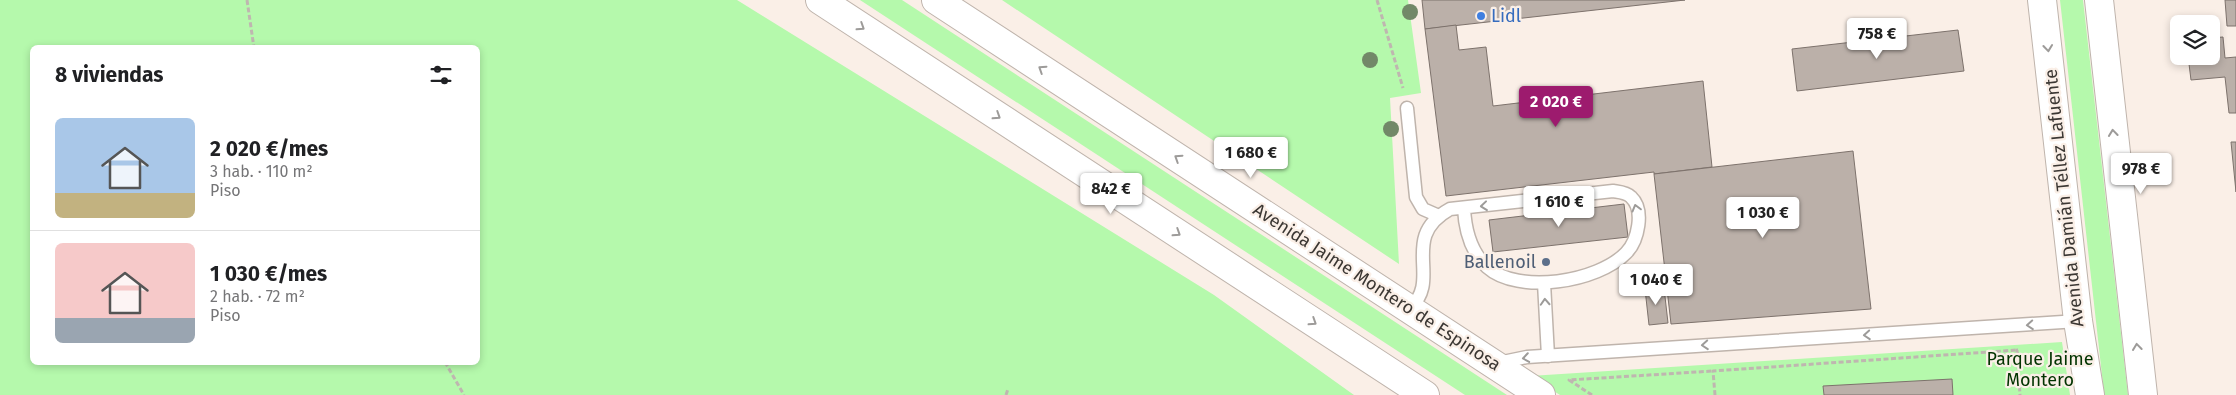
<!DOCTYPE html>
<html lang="es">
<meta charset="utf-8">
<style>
:root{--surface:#fff;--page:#f2f2f2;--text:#202124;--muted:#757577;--line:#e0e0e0;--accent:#9d1b6e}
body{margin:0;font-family:"Fira Sans",sans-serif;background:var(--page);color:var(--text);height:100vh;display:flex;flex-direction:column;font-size:19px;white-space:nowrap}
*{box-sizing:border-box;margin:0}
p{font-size:16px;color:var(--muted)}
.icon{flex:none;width:28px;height:28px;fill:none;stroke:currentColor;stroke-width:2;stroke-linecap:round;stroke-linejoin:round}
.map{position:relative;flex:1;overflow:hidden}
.drawer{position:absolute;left:30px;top:45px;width:450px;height:320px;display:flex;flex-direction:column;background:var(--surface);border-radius:8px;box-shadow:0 2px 8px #0003}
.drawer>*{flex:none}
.fabs{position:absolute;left:2170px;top:15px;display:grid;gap:10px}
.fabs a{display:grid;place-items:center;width:50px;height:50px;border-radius:8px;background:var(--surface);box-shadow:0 2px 8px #0003;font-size:25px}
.price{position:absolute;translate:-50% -42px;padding:0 11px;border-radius:5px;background:#fff;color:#222;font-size:16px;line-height:32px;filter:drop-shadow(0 1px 2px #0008)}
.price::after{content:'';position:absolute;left:50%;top:30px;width:15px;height:11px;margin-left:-8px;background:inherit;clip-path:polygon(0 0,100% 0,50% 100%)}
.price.on{background:var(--accent);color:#fff}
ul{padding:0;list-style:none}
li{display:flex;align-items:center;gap:15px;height:125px;padding:0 25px}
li+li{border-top:1px solid var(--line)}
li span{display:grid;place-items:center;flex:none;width:140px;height:100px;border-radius:8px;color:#555}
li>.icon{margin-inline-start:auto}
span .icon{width:60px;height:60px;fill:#fffc;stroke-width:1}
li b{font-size:21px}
h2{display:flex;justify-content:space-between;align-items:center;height:60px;padding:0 25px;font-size:21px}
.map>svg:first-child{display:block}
</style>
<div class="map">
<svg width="2236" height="395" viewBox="0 0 2236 395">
<rect width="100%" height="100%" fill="#faefe7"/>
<g fill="#b5f9ac" fill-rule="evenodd">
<path d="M0,0H737L1214,295L1354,395H0ZM32,48H478V362H32Z"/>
<path d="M860,0H902L1507,395H1465Z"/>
<path d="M1002,0H1408L1421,93L1390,98L1399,264Z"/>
<path d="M2060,0H2083L2128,395H2104V393Z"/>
<path d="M2062,342L2070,395H1560L1530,376Z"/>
</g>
<g fill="#bbb0a9" stroke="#7d726c">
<path d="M1422,0H1685L1425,29Z"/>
<path d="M2225,0H2236V26H2227Z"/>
<path d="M1456,25L1459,50L1486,47L1493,106L1703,81L1712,167L1654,174V172L1446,196L1425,29Z"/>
<path d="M1958,30L1964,71L1797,91L1792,49Z"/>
<path d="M2223,37L2225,58L2236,57V113H2229L2225,77L2191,80L2188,56H2211V38Z"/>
<path d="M2231,142H2236V192Z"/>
<path d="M1853,151L1871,309L1671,324L1654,174Z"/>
<path d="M1624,204L1628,237L1493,252L1489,220Z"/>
<path d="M1664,288L1668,323L1649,325L1645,289Z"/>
<path d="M1952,379L1953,395H1824L1823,386Z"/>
</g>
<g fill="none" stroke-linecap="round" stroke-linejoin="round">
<g stroke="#bfb4ac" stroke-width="15">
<g id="service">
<path d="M1407,108L1416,197L1423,209L1439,216"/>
<path d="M1544,283L1548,356"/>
<path d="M1410,308C1443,279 1398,238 1450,209L1613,191C1619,192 1626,192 1631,197C1645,210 1638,241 1626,253C1598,282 1518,295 1487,267C1470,251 1465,230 1464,208"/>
<path d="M1498,363L1527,357L2078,321"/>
</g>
</g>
<g stroke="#bfb4ac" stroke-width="30">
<g id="tertiary">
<path d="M2042,0L2078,321L2090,395"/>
<path d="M2099,0L2143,395"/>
</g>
</g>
<g stroke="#bfb4ac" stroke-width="30">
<g id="secondary">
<path d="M820,0L1425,395"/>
<path d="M936,0L1541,395"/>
</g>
</g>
<g stroke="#bfb6b0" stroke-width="3" stroke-dasharray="5 2.5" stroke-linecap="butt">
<path d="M247,0L254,48"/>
<path d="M1377,0L1403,88"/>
<path d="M2018,350H2017L2020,395"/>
<path d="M445,362L464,395"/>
<path d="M1006,395L1008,389"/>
<path d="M1592,395L1569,380L1713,371"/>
<path d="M1715,395L1713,371L2017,350"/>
</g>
<use href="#service" stroke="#fff" stroke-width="12"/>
<use href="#tertiary" stroke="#fff" stroke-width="28"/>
<use href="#secondary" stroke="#fff" stroke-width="28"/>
</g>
<g fill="#728868">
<circle cx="1410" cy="12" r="8"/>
<circle cx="1370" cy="60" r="8"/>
<circle cx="1391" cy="129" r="8"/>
</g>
<defs><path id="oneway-chevron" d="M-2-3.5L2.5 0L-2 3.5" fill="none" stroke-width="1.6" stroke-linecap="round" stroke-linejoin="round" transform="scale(1.25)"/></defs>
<g stroke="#9d9b99">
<use href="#oneway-chevron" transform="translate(861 27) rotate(33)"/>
<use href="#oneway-chevron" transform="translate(2048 48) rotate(84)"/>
<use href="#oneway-chevron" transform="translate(1042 69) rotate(-147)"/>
<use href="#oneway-chevron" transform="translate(997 116) rotate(33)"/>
<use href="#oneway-chevron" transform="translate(2113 133) rotate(-96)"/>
<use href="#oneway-chevron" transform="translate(1178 158) rotate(-147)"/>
<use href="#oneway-chevron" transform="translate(1484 206) rotate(174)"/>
<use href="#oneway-chevron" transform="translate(1636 208) rotate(-105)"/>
<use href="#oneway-chevron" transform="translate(1177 233) rotate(33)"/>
<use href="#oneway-chevron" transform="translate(1545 302) rotate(-93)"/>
<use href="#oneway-chevron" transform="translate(1313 322) rotate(33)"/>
<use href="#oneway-chevron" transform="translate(2030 325) rotate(176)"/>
<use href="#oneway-chevron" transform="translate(1867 335) rotate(176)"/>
<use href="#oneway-chevron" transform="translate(1705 345) rotate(176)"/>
<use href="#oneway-chevron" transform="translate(2137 347) rotate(-97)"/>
<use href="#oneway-chevron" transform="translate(1526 358) rotate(171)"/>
</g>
<circle fill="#3f7fe0" stroke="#faefe7" stroke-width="2" cx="1481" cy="16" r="5"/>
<circle fill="#5c6f8a" stroke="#faefe7" stroke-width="2" cx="1546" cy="262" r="5"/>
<g text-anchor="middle" stroke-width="4.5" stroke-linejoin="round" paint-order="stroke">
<g font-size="18" fill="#366cbe" stroke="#faefe7" text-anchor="start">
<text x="1491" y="22">Lidl</text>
</g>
<g font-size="18" fill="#3b3733" stroke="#faefe7">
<text transform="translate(2064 198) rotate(-96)" y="6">Avenida Damián Téllez Lafuente</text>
<text transform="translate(1377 287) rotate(33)" y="6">Avenida Jaime Montero de Espinosa</text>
</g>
<g font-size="18" fill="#4e5e75" stroke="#faefe7" text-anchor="end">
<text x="1536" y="268">Ballenoil</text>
</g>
<g font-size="18" fill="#023400" stroke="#faefe7">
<text x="2040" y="365">Parque Jaime<tspan x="2040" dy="21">Montero</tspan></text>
</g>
</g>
</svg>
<div class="fabs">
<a><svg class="icon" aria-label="layers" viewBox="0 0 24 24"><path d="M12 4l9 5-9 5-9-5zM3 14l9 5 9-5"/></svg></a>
</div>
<b class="price" style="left:1877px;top:60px">758 €</b>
<b class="price on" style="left:1556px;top:128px">2 020 €</b>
<b class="price" style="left:1251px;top:179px">1 680 €</b>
<b class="price" style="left:2141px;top:195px">978 €</b>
<b class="price" style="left:1111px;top:215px">842 €</b>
<b class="price" style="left:1559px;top:228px">1 610 €</b>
<b class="price" style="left:1763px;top:239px">1 030 €</b>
<b class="price" style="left:1656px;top:306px">1 040 €</b>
<section class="drawer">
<h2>8 viviendas<svg class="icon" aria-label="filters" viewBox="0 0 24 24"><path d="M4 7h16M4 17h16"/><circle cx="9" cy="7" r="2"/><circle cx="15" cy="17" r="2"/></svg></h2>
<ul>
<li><span style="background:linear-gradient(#a9c7e8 75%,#c2b280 0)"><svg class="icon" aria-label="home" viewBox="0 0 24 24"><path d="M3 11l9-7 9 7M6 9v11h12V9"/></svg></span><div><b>2 020 €/mes</b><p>3 hab. · 110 m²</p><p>Piso</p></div></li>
<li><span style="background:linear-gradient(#f6c9c9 75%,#9aa5b1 0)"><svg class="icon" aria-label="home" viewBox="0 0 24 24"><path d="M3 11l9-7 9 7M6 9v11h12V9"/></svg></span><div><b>1 030 €/mes</b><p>2 hab. · 72 m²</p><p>Piso</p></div></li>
</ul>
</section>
</div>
